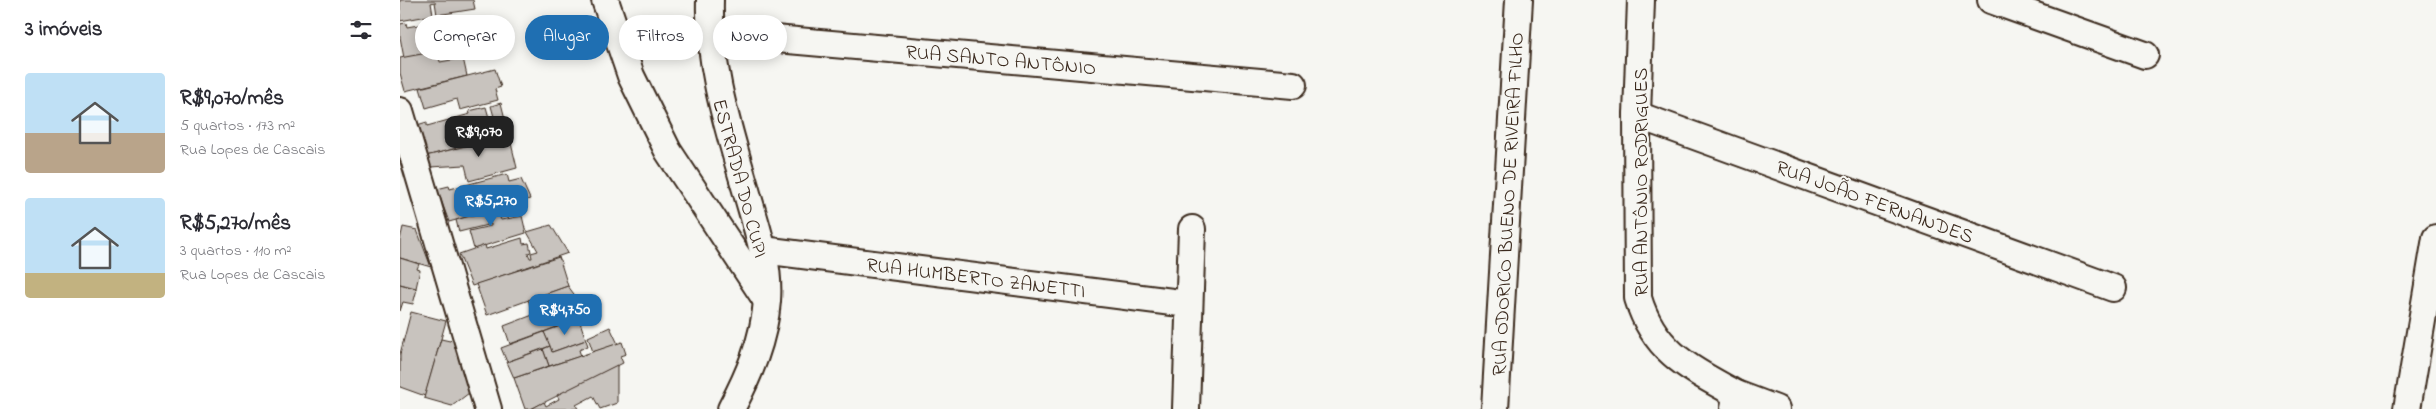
<!DOCTYPE html>
<html lang="pt">
<meta charset="utf-8">
<style>
:root{--surface:#fff;--page:#f2f2f3;--text:#2b2b33;--muted:#7c7c81;--accent:#1f6fb2}
body{margin:0;font-family:"Indie Flower",sans-serif;background:var(--page);color:var(--text);height:100vh;display:flex;flex-direction:column;font-size:19px;white-space:nowrap}
*{box-sizing:border-box;margin:0}
p{font-size:16px;color:var(--muted)}
.icon{flex:none;width:28px;height:28px;fill:none;stroke:currentColor;stroke-width:2;stroke-linecap:round;stroke-linejoin:round}
.map{position:relative;flex:1;overflow:hidden}
.panel{display:flex;flex-direction:column;background:var(--surface);width:400px}
.panel>*{flex:none}
.hud{position:absolute;left:15px;top:15px;width:475px;height:45px;display:flex;gap:10px}
.price{position:absolute;translate:-50% -42px;padding:0 11px;border-radius:10px;background:var(--accent);color:#fff;font-size:16px;line-height:32px;filter:drop-shadow(0 1px 2px #0008)}
.price::after{content:'';position:absolute;left:50%;top:30px;width:15px;height:11px;margin-left:-8px;background:inherit;clip-path:polygon(0 0,100% 0,50% 100%)}
.price.selected{background:#222;color:#fff}
ul{padding:0;list-style:none}
li{display:flex;align-items:center;gap:15px;height:125px;padding:0 25px}
li span{display:grid;place-items:center;flex:none;width:140px;height:100px;border-radius:5px;color:#555}
li>.icon{margin-inline-start:auto}
span .icon{width:60px;height:60px;fill:#fffc;stroke-width:1}
li b{font-size:21px}
h2{display:flex;justify-content:space-between;align-items:center;height:60px;padding:0 25px;font-size:21px}
.chip{padding:0 18px;border-radius:22px;background:var(--surface);box-shadow:0 2px 12px #0003;font-size:18px;line-height:45px}
.chip.selected{background:var(--accent);color:#fff}
main{display:flex;flex:1;min-height:0}
.map>svg:first-child{display:block}
</style>
<main>
<section class="panel">
<h2>3 imóveis<svg class="icon" aria-label="filters" viewBox="0 0 24 24"><path d="M4 7h16M4 17h16"/><circle cx="9" cy="7" r="2"/><circle cx="15" cy="17" r="2"/></svg></h2>
<ul>
<li><span style="background:linear-gradient(#bfe0f5 60%,#b9a48a 0)"><svg class="icon" aria-label="home" viewBox="0 0 24 24"><path d="M3 11l9-7 9 7M6 9v11h12V9"/></svg></span><div><b>R$9,070/mês</b><p>5 quartos · 173 m²</p><p>Rua Lopes de Cascais</p></div></li>
<li><span style="background:linear-gradient(#bfe0f5 75%,#c2b280 0)"><svg class="icon" aria-label="home" viewBox="0 0 24 24"><path d="M3 11l9-7 9 7M6 9v11h12V9"/></svg></span><div><b>R$5,270/mês</b><p>3 quartos · 110 m²</p><p>Rua Lopes de Cascais</p></div></li>
</ul>
</section>
<div class="map">
<svg width="2036" height="409" viewBox="0 0 2036 409">
<rect width="100%" height="100%" fill="#f6f6f2"/>
<filter id="ink" filterUnits="userSpaceOnUse"><feTurbulence type="fractalNoise" baseFrequency=".02" numOctaves="2"/><feDisplacementMap in="SourceGraphic" scale="10" xChannelSelector="R" yChannelSelector="G"/><feConvolveMatrix kernelMatrix="1 2 1 2 8 2 1 2 1" color-interpolation-filters="sRGB"/></filter>
<g filter="url(#ink)">
<g fill="#c8c3be" stroke="#3b2a1e">
<path d="M0,0H73L75,9L37,15L35,2L31,3L33,15L0,21Z"/>
<path d="M63,17L67,33L59,34L62,47L4,58L0,37V24L6,23L7,27Z"/>
<path d="M38,51L40,62L63,58L67,76L5,91L0,73V58Z"/>
<path d="M95,69L101,87L95,89L98,100L60,110L57,99L26,108L20,88Z"/>
<path d="M101,103L109,135L26,156L17,125L27,122V126L70,114L69,111L86,107L91,125L96,124L91,106Z"/>
<path d="M109,135L117,168L69,181L65,165L30,167L26,156Z"/>
<path d="M107,174L109,182L121,179L130,199L49,222L37,189L49,186L50,189Z"/>
<path d="M104,206L106,216L100,218L101,220L122,216L126,233L74,249L69,231L91,226V224L59,232L56,220Z"/>
<path d="M151,225L168,253L72,286L59,254L85,245L86,249L122,238L123,244L129,243L131,252L128,253L130,258H132L131,253L138,251L127,232Z"/>
<path d="M3,227L17,230L31,267L0,258V240Z"/>
<path d="M159,257L168,286L87,315L76,284Z"/>
<path d="M0,258L19,264L17,269L20,270L16,288L0,284Z"/>
<path d="M0,284L17,289L13,304L3,302L0,311Z"/>
<path d="M168,286L179,301L142,316L140,311L133,313L128,300Z"/>
<path d="M182,304L190,315L110,344L104,326L138,313L140,320Z"/>
<path d="M11,312L46,321L25,396L0,387V354Z"/>
<path d="M179,319L186,340L152,352L144,332Z"/>
<path d="M210,327L218,344L193,352L188,337Z"/>
<path d="M144,332L150,346L107,362L101,348Z"/>
<path d="M53,338H59L73,374L69,393L52,406L24,398L41,339L50,341Z"/>
<path d="M186,340L188,346L179,350L181,356L149,366L143,349L150,346L152,352Z"/>
<path d="M222,342L226,354L220,356L223,363L131,409H125L114,378Z"/>
<path d="M143,349L149,366L114,378L107,362Z"/>
<path d="M217,365V403L200,409L193,396L176,405L178,409H131L144,402L146,406L159,399L157,395Z"/>
</g>
<g fill="none" stroke-linecap="round" stroke-linejoin="round">
<g stroke="#3b2a1e" stroke-width="30">
<g id="street">
<path d="M205,0L231,76L268,151L365,298"/>
<path d="M310,0C308,66 328,127 346,190C356,226 370,263 367,301C364,340 349,375 331,409"/>
<path d="M1241,0L1237,115L1238,298C1254,352 1291,369 1336,394L1334,409"/>
<path d="M1591,0L1745,55"/>
<path d="M309,33L893,85"/>
<path d="M0,111L88,409"/>
<path d="M1237,115L1713,288"/>
<path d="M363,250L788,304"/>
<path d="M1336,394L1376,409"/>
<path d="M786,409L792,229"/>
<path d="M1095,409L1119,0"/>
<path d="M2007,409L2036,238"/>
</g>
</g>
<use href="#street" stroke="#f6f6f2" stroke-width="26"/>
</g>
</g>
<g text-anchor="middle" stroke-width="4" stroke-linejoin="round" paint-order="stroke">
<g font-size="20" fill="#3b2a1e" stroke="#f6f6f2">
<text transform="translate(601 59) rotate(5)" y="7">RUA SANTO ANTÔNIO</text>
<text transform="translate(341 178) rotate(75)" y="7">ESTRADA DO CUPI</text>
<text transform="translate(1240 182) rotate(-90)" y="7">RUA ANTÔNIO RODRIGUES</text>
<text transform="translate(1475 201) rotate(20)" y="7">RUA JOÃO FERNANDES</text>
<text transform="translate(1107 204) rotate(-87)" y="7">RUA ODORICO BUENO DE RIVEIRA FILHO</text>
<text transform="translate(576 277) rotate(7)" y="7">RUA HUMBERTO ZANETTI</text>
</g>
</g>
</svg>
<b class="price selected" style="left:79px;top:158px">R$9,070</b>
<b class="price" style="left:91px;top:227px">R$5,270</b>
<b class="price" style="left:165px;top:336px">R$4,750</b>
<div class="hud">
<a class="chip">Comprar</a>
<a class="chip selected">Alugar</a>
<a class="chip">Filtros</a>
<a class="chip">Novo</a>
</div>
</div>
</main>
